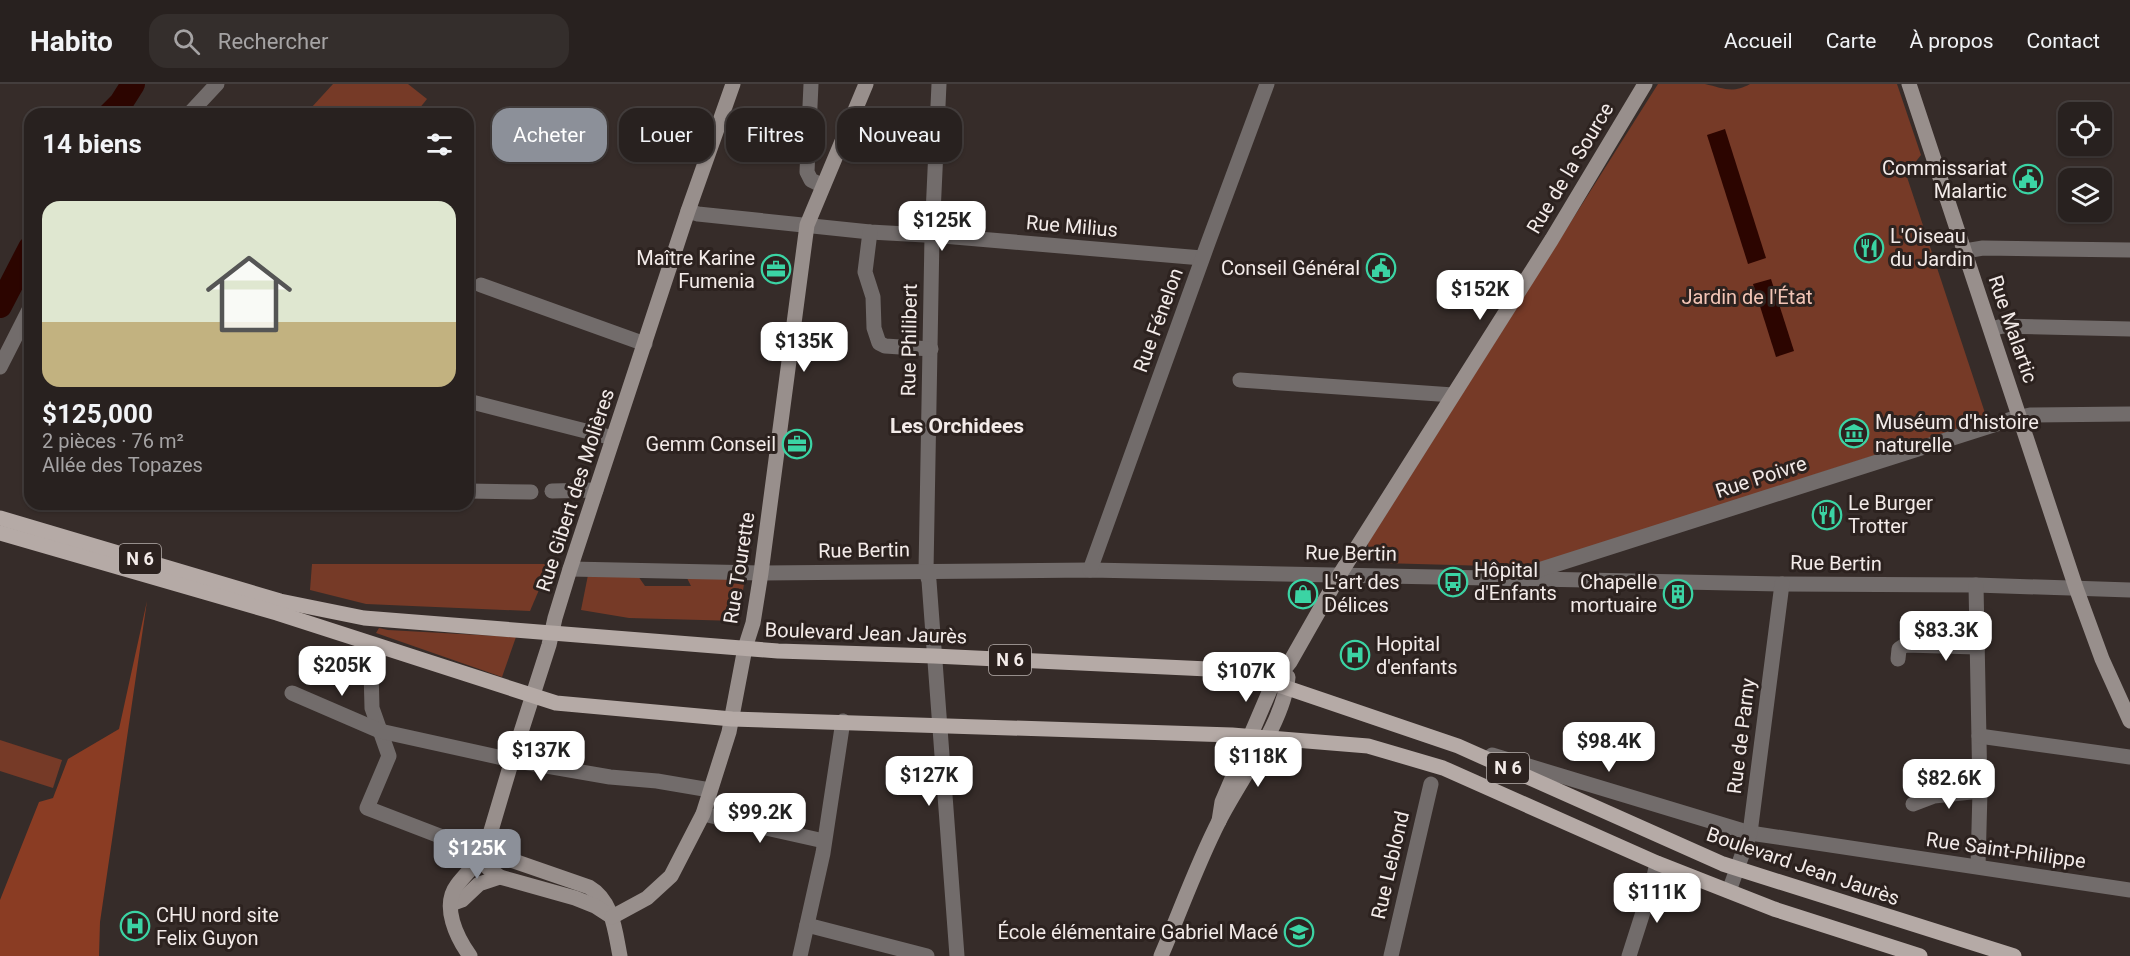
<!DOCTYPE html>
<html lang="fr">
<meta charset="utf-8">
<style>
:root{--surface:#28211f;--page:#342e2c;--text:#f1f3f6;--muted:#a5a3a4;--line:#443e3d;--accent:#8c9099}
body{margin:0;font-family:Roboto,sans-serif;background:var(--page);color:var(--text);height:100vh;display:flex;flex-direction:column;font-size:22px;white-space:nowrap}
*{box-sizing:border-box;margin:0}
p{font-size:20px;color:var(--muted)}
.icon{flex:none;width:33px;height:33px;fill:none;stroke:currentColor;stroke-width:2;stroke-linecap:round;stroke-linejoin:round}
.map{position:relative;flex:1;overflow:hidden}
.drawer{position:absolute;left:24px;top:24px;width:450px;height:402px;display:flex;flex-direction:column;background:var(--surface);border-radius:18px;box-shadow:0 2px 4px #0004,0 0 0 2px var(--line)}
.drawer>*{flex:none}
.top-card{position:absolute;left:492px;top:24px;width:570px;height:54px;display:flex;gap:12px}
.fabs{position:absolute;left:2058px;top:18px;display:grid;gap:12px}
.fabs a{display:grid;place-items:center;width:54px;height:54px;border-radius:12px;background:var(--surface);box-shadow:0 2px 4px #0004,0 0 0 2px var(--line);font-size:30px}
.price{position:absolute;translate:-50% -51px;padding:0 14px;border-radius:12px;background:#fff;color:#222;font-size:20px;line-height:39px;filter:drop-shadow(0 2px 3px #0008)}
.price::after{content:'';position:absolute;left:50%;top:36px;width:18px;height:14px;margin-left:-9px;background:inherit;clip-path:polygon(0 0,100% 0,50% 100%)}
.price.on{background:var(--accent);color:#fff}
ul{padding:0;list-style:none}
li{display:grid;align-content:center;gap:12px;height:318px;padding:0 18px}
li+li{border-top:2px solid var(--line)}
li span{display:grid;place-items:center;height:186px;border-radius:18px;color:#555}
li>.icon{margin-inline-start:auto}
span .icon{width:108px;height:108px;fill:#fffc;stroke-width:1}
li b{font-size:26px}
h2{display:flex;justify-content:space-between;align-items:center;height:72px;padding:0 18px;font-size:26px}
.pill{padding:0 21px;border-radius:18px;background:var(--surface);box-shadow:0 2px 4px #0004,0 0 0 2px var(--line);font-size:21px;line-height:54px}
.pill.on{background:var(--accent);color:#fff}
header{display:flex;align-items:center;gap:36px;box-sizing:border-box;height:84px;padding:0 30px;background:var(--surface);border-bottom:2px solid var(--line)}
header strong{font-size:28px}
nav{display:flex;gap:33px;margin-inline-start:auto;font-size:21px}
.search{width:420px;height:54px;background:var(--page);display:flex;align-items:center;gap:15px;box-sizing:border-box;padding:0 21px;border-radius:18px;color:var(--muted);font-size:22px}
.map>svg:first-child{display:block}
</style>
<header>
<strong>Habito</strong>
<div class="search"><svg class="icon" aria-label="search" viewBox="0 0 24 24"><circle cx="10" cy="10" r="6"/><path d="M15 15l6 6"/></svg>Rechercher</div>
<nav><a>Accueil</a><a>Carte</a><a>À propos</a><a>Contact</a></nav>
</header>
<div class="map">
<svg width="2130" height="872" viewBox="0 0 2130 872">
<rect width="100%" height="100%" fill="#362c29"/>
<g fill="#763a27">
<path d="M333,0H408L427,15L415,30H323L311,24Z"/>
<path d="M1658,0C1672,0 1691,0 1705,0C1723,4 1732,10 1750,0H1897L1921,71L1906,90L1987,335L1529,483L1381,479L1369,473L1368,459Z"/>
<path d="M312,480H550L530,527L366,520L310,506Z"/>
<path d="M588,491L638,492L645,502H691L686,492L745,494L738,537L629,534L581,526Z"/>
<path d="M379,544L388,546L516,553L502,593L376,549Z"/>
<path d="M0,656L62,676L53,704L0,687Z"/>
</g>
<path fill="#8a3c23" d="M147,517L100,838L99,872H0V816L39,718L53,714L68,675L119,645Z"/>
<g fill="#2c0500">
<path d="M1725,45L1766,174L1748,180L1707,51Z"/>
<path d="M1771,195L1794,267L1776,273L1753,200Z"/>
</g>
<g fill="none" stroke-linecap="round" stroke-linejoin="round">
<g stroke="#2c0500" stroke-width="24">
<path d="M110,30L121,19L133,0"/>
<path d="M0,222L30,164"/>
</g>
<g stroke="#726c6b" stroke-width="15">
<path d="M811,0L807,88L811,96L823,102"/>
<path d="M939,0L932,152L926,487L929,497L957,872"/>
<path d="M189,30L217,0"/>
<path d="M688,127L698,130L870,148L943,152L1202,174"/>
<path d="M870,148L865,188L873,213L874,244L879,259L885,262L931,265"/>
<path d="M1965,167L1983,164L2130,166"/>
<path d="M481,201L645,260"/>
<path d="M1991,245L2003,242L2130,245"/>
<path d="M0,283L30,224"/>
<path d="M1240,296L1453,311"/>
<path d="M468,317L613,354"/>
<path d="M468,407L531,408"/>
<path d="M552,407L596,406"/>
<path d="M570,485L761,489L1090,486L1782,500L1976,501L2130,506"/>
<path d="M1090,486L1208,159L1267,0"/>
<path d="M1526,490L2012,335L2030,331L2130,330"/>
<path d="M1976,501L1980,707L1978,782"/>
<path d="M1898,575L1899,565L1905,561L1978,563"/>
<path d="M371,585L372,624L389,672L367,724L484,769"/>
<path d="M292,609L380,647L512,676L610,693L657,697L710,706"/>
<path d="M1979,652L2130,673"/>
<path d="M1492,671L1750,749L2130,806"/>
<path d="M1913,720L1934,712L1980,707"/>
<path d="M703,730L824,757"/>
<path d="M1729,807L1750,749L1782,500"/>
<path d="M807,841L927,872"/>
<path d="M800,872L823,769L843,637"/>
<path d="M1391,872L1431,700"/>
<path d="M1629,872L1653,797L1657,779"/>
</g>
<g stroke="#988f8c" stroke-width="15">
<path d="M1909,0L2076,504L2102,575L2130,637"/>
<path d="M1219,737L1222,718L1273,599L1290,578L1340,490L1552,155L1645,0"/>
<path d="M485,767L589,803C613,817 615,847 620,872"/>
<path d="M483,771L488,784L500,793L575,814L595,822L612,833"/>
<path d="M451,820L462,816L479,800L500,793"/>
<path d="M612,833L647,814L671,792L703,730L729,648L745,564L753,539L761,489L807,141L866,0"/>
<path d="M470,872C457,854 441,822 457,801C466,789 477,780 485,767L512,676L549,561L555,534L570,485L688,127L733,0"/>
<path d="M1161,872C1180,828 1197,780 1219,737C1240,695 1284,639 1288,593"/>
</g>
<g stroke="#b5aaa6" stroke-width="15">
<path d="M0,434L280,517L364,534L778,567L934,572L1208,585L1246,590L1458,662L1723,780L2014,872"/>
<path d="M0,449L277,529L556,619L732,635L1232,651L1368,662L1443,684L1657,779L1774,825L1920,872"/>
</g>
</g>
<defs>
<g id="civic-ring" transform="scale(1.5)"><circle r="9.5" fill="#2c221f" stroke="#3bd4a4" stroke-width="1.5"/><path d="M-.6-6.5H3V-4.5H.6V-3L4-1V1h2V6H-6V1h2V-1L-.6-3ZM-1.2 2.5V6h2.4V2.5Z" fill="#3bd4a4"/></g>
<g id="restaurant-ring" transform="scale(1.5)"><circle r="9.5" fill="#2c221f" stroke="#3bd4a4" stroke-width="1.5"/><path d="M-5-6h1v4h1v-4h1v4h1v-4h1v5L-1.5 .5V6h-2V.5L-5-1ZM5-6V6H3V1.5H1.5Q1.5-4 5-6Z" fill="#3bd4a4"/></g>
<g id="office-ring" transform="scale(1.5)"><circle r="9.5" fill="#2c221f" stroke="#3bd4a4" stroke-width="1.5"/><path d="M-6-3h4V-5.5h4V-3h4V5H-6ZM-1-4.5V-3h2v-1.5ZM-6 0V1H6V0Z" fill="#3bd4a4"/></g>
<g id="museum-ring" transform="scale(1.5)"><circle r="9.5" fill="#2c221f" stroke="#3bd4a4" stroke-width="1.5"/><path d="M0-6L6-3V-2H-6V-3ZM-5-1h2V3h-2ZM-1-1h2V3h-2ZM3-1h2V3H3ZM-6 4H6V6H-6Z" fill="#3bd4a4"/></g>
<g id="bus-ring" transform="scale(1.5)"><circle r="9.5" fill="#2c221f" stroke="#3bd4a4" stroke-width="1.5"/><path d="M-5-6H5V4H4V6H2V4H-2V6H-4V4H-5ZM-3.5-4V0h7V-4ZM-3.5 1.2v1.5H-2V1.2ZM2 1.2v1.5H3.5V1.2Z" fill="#3bd4a4"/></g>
<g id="shop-ring" transform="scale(1.5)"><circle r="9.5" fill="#2c221f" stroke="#3bd4a4" stroke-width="1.5"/><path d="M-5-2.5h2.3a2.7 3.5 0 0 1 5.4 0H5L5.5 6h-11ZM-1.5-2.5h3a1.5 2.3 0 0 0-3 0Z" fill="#3bd4a4"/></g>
<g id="building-ring" transform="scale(1.5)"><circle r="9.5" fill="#2c221f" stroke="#3bd4a4" stroke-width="1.5"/><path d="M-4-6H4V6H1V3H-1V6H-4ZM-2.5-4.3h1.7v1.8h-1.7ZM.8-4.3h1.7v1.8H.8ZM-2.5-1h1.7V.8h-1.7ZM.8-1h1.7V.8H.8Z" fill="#3bd4a4"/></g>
<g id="hospital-ring" transform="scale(1.5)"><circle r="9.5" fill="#2c221f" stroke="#3bd4a4" stroke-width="1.5"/><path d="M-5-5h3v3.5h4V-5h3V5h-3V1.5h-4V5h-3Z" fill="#3bd4a4"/></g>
<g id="school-ring" transform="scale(1.5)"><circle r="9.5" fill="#2c221f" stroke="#3bd4a4" stroke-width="1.5"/><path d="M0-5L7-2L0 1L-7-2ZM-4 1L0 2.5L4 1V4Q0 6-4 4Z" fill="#3bd4a4"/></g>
</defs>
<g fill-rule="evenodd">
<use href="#civic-ring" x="2028" y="95"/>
<use href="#restaurant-ring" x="1869" y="164"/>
<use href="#civic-ring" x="1381" y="184"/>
<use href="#office-ring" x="776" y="185"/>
<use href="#museum-ring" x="1854" y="349"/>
<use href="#office-ring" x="797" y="360"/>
<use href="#restaurant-ring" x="1827" y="431"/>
<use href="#bus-ring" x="1453" y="498"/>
<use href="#shop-ring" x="1303" y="510"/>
<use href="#building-ring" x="1678" y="510"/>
<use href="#hospital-ring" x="1355" y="571"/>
<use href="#hospital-ring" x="135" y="842"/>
<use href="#school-ring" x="1299" y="848"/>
</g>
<g text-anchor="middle" stroke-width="6" stroke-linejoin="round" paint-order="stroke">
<g fill="#2c221f" stroke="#b7afac" stroke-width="1.5">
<rect x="119" y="460" width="42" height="30" rx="4.5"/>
<rect x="989" y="561" width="42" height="30" rx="4.5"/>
<rect x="1487" y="669" width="42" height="30" rx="4.5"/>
</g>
<g font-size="18" font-weight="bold" fill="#f3ebe9">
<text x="140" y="481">N 6</text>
<text x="1010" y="582">N 6</text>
<text x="1508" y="690">N 6</text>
</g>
<g font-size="20" fill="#f3ebe9" stroke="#2c221f">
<text transform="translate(1570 84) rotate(-59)" y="7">Rue de la Source</text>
<text transform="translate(1072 142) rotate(5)" y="7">Rue Milius</text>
<text transform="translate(1158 236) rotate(-70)" y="7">Rue Fénelon</text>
<text transform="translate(2013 245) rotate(71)" y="7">Rue Malartic</text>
<text transform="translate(909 256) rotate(-89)" y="7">Rue Philibert</text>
<text transform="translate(1761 393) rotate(-18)" y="7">Rue Poivre</text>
<text transform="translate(575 406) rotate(-72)" y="7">Rue Gibert des Molières</text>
<text transform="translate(864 466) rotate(-1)" y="7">Rue Bertin</text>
<text transform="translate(1351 469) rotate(1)" y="7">Rue Bertin</text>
<text transform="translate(1836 479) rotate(1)" y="7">Rue Bertin</text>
<text transform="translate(739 484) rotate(-81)" y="7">Rue Tourette</text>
<text transform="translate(866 549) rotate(2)" y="7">Boulevard Jean Jaurès</text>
<text transform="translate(1741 652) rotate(-83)" y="7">Rue de Parny</text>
<text transform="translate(2006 766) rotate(8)" y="7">Rue Saint-Philippe</text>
<text transform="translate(1390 781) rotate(-77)" y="7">Rue Leblond</text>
<text transform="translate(1803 782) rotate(19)" y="7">Boulevard Jean Jaurès</text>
</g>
<g font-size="20" fill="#f3ebe9" stroke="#2c221f" text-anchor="start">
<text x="2007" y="91" text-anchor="end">Commissariat<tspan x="2007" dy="23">Malartic</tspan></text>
<text x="1890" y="159">L'Oiseau<tspan x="1890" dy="23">du Jardin</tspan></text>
<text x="755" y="181" text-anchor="end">Maître Karine<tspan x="755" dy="23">Fumenia</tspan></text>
<text x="1360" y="191" text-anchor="end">Conseil Général</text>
<text x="1875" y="345">Muséum d'histoire<tspan x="1875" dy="23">naturelle</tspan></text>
<text x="776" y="367" text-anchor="end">Gemm Conseil</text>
<text x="1848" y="426">Le Burger<tspan x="1848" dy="23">Trotter</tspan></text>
<text x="1474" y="493">Hôpital<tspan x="1474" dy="23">d'Enfants</tspan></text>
<text x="1324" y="505">L'art des<tspan x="1324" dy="23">Délices</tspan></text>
<text x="1657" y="505" text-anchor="end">Chapelle<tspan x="1657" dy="23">mortuaire</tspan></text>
<text x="1376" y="567">Hopital<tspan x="1376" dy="23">d'enfants</tspan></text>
<text x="156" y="838">CHU nord site<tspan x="156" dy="23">Felix Guyon</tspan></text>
<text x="1278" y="855" text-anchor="end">École élémentaire Gabriel Macé</text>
</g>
<g font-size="20" fill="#f3c5b6" stroke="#2c221f">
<text x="1747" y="220">Jardin de l'État</text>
</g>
<g font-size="21" font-weight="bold" fill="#f3ebe9" stroke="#2c221f">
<text x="957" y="349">Les Orchidees</text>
</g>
</g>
</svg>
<div class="fabs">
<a><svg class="icon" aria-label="locate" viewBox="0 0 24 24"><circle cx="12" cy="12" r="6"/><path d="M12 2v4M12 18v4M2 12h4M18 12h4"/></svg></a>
<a><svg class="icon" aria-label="layers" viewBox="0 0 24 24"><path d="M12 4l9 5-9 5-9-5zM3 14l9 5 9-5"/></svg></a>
</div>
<b class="price" style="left:942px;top:168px">$125K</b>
<b class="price" style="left:1480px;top:237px">$152K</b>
<b class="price" style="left:804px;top:289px">$135K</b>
<b class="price" style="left:1946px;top:578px">$83.3K</b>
<b class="price" style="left:342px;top:613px">$205K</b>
<b class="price" style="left:1246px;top:619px">$107K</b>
<b class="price" style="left:1609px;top:689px">$98.4K</b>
<b class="price" style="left:541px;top:698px">$137K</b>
<b class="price" style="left:1258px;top:704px">$118K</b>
<b class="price" style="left:929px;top:723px">$127K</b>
<b class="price" style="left:1949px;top:726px">$82.6K</b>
<b class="price" style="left:760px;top:760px">$99.2K</b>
<b class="price on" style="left:477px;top:796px">$125K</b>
<b class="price" style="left:1657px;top:840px">$111K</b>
<div class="top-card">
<a class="pill on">Acheter</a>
<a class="pill">Louer</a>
<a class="pill">Filtres</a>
<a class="pill">Nouveau</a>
</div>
<section class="drawer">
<h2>14 biens<svg class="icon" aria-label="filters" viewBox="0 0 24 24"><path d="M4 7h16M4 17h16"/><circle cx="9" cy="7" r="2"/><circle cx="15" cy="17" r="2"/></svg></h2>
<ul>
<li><span style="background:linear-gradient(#dfe7d0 65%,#c2b280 0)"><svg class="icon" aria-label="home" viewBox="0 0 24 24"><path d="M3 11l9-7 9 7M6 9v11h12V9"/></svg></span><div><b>$125,000</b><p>2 pièces · 76 m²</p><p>Allée des Topazes</p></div></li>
</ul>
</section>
</div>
